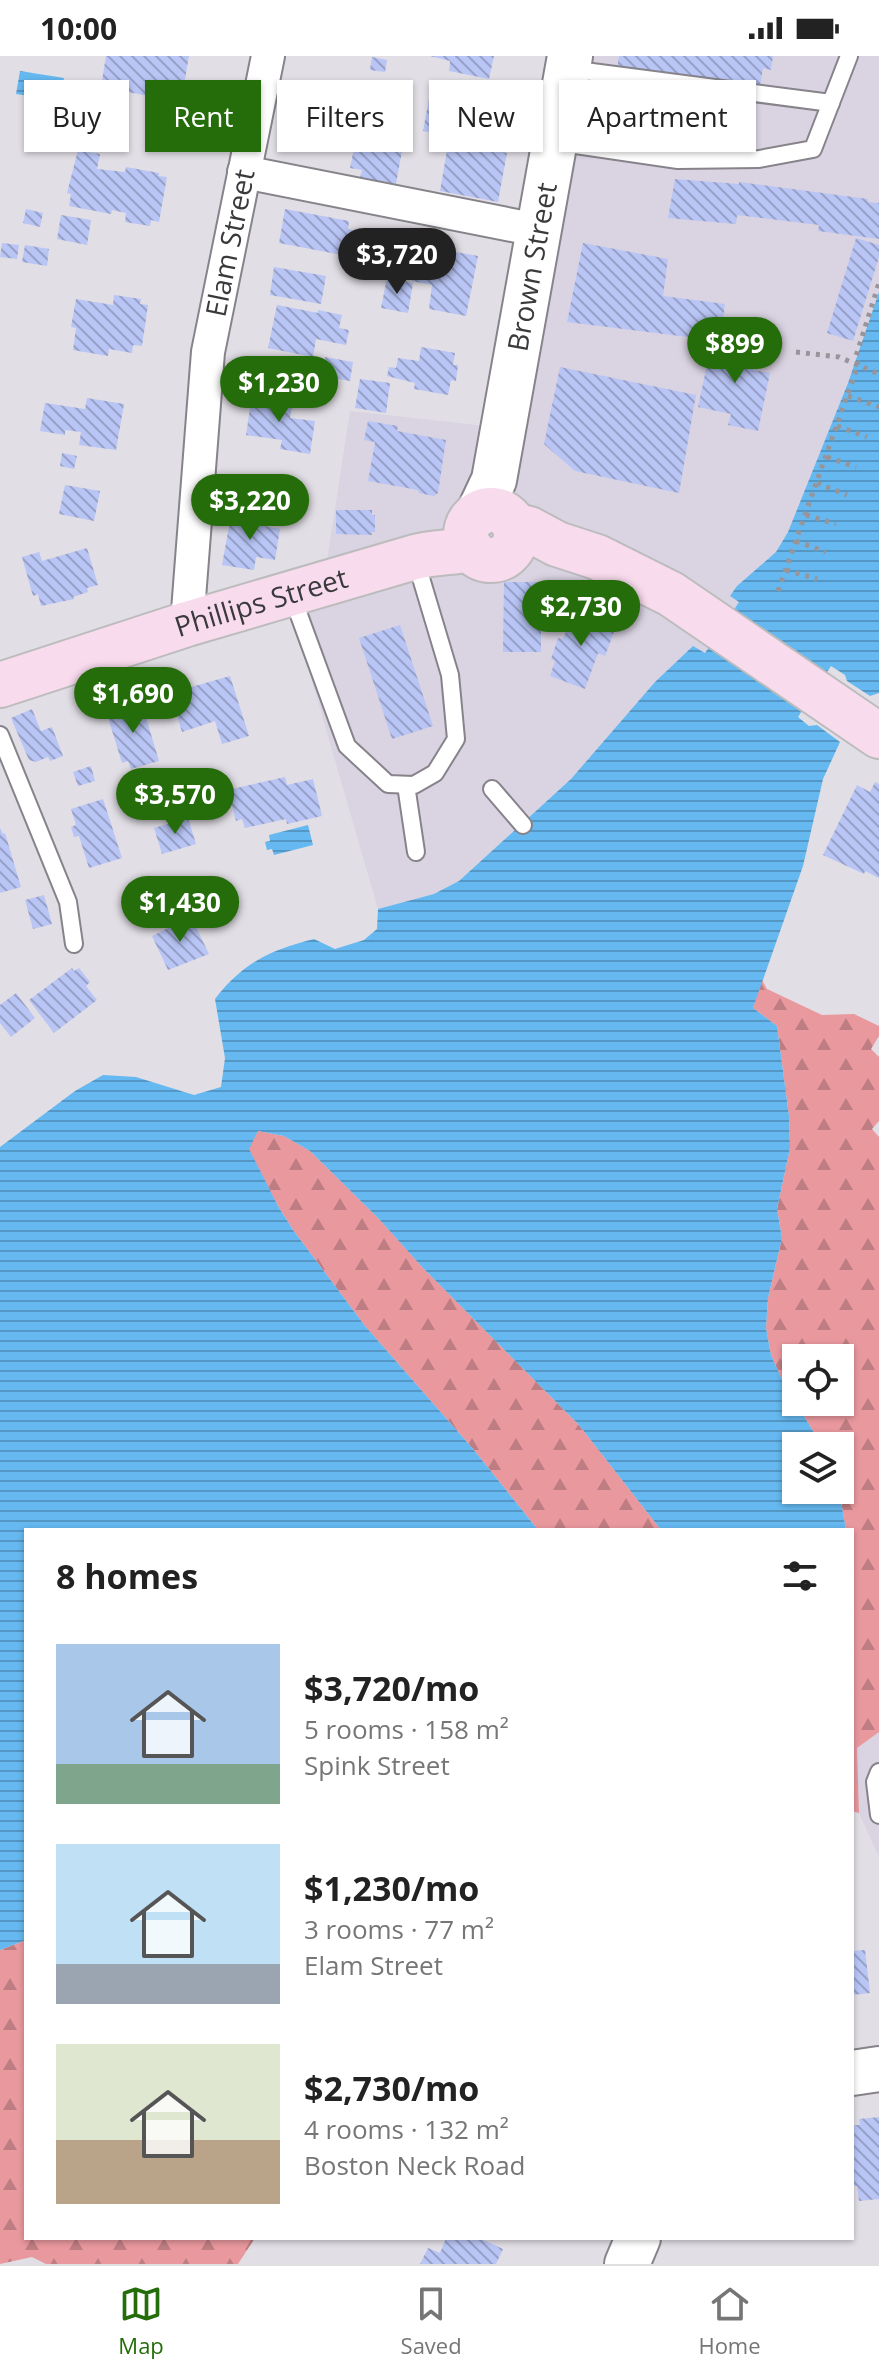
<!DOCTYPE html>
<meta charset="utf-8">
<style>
:root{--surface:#fff;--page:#f6f6f6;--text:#222;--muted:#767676;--line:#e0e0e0;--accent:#256d0a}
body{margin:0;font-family:"Open Sans",sans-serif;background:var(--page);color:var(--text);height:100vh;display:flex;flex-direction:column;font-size:30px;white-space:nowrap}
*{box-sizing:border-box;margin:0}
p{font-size:26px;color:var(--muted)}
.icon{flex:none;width:44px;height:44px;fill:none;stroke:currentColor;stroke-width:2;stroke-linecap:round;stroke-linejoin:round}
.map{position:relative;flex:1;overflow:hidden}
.sheet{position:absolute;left:24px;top:1472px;width:830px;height:712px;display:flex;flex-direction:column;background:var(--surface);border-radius:0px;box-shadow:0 2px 6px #0004}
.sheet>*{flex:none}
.banner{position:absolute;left:24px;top:24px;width:832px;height:72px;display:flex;gap:16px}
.fabs{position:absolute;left:782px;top:1288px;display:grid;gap:16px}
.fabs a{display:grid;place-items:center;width:72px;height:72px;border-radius:0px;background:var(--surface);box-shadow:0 2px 6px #0004;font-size:40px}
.price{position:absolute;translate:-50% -68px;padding:0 18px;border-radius:28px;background:var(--accent);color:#fff;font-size:26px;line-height:52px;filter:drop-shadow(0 2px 4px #0008)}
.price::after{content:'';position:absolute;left:50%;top:48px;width:24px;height:18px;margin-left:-12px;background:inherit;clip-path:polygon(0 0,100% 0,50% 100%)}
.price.active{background:#222;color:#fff}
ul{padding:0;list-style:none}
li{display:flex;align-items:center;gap:24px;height:200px;padding:0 32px}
li span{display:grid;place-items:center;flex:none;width:224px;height:160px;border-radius:0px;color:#555}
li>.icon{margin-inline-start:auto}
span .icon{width:96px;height:96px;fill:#fffc;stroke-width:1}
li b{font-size:34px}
h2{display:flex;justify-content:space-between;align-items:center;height:96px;padding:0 32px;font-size:34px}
.pill{padding:0 28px;border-radius:0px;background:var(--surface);box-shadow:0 2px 6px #0004;font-size:28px;line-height:72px}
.pill.active{background:var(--accent);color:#fff}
.status{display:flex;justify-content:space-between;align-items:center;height:56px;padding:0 40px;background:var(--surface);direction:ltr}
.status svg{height:22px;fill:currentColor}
.tab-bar{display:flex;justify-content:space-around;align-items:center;height:112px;border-top:2px solid var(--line);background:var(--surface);font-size:22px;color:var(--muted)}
.tab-bar a{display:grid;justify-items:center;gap:4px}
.tab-bar .active{color:var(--accent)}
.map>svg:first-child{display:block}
</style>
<div class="status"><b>10:00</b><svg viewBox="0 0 49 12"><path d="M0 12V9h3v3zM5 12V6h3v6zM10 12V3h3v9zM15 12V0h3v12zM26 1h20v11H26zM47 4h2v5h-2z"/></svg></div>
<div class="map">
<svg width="879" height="2208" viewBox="0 0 879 2208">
<defs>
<pattern id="forest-firs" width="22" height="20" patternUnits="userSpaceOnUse" patternTransform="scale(2)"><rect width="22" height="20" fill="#e9989e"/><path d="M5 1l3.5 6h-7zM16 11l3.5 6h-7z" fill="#be7d82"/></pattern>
<pattern id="water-rules" width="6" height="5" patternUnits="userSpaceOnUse" patternTransform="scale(2)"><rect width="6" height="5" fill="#65b8f0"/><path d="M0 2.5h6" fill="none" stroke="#5497c4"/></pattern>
<pattern id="building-back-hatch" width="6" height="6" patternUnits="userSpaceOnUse" patternTransform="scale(2)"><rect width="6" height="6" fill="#b9c5f5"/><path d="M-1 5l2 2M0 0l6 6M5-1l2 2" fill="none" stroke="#97a1c8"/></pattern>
</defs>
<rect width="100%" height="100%" fill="#e1dee5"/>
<g fill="#dad3e2">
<path d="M568,0H879V236L848,327L788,476L776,496L737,530L730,540L739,546L705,597L693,590L655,626L571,723L459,825L434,838L378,853L290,549L327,505L350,355L504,372Z"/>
<path d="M879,1676V1801L859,1757L857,1692Z"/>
</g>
<g fill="url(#forest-firs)" fill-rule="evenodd">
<path d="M762,924L767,933L822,959L854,958L879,970V980L871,993L879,1001V1065L872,1073L879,1081V1676L857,1692L859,1757L852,1755V1474H846L839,1434L840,1390H822L782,1324L771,1299L766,1272L768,1242L782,1182L777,1153L790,1092L789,1060L777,970L753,952ZM796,1302H840V1346H796Z"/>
<path d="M258,1075L284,1080L310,1095L379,1163L422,1211L579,1369L661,1474H538L473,1393L365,1270L293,1174L278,1150L248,1093Z"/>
<path d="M26,1884V2182H255L238,2208H46L32,2201L0,2208V1894Z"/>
</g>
<g fill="url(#water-rules)">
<path d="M20,15L64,22L63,28L68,29L66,40L61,39L60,45L16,38Z"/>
<path d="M879,236V637L870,640L847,625L845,619L831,610L798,661L809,670L817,669L840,686L823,723L803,810L753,952L777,970L789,1060L790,1092L777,1153L782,1182L768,1242L766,1272L771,1299L782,1324L822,1390H796V1434H839L846,1474H661L579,1369L422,1211L379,1163L310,1095L284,1080L258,1075L249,1093L278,1150L293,1174L365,1270L473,1393L538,1474H26V1884L0,1894V1091L75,1035L103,1019L136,1021L194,1039L221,1031L225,1002L215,943C243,907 270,894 314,883L335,893L364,884L377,873L378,853L434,838L459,825L571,723L655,626L693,590L705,597L739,546L730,540L737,530L776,496L788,476L848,327Z"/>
<path d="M308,769L313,789L274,799L272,793L267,794L265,786L270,785L269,779Z"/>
</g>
<g fill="url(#building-back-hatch)">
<path d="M106,0H189L181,46L101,31Z"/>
<path d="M430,0H494L489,23L449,15L450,5Z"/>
<path d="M619,0H773L771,14L763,12L759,36L617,13Z"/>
<path d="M372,1L387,4L385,16L370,14Z"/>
<path d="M612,32L740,53L723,74L690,68L679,82L664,80L662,94L603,84Z"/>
<path d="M429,43L514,60L507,91L423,75Z"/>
<path d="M359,49L390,54L386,77L394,78L393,82L404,84L396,128L360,122L362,114L350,112L355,87L371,90L373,79L355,75Z"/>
<path d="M455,87L507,97L498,146L440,135L447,94L454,95Z"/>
<path d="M78,94L100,98L97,113L125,116L126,111L159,117V120L167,121L159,166L151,164L150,170L125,166L126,157L112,154L111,158L69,150L71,138L67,137Z"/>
<path d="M675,123L739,128V126L868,143V146L879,147V183L818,175L819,169L737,159L736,168L668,162Z"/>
<path d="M26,153L43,157L40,171L23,167Z"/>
<path d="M285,153L349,165L348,173L353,174L350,193L344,192L342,199L279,187Z"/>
<path d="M61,159L91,164L87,189L57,183Z"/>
<path d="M856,182L879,189V201L853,285L827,277Z"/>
<path d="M2,187L19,189L17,203L0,201Z"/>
<path d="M583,187L668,203L663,240L725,248L720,285L567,266Z"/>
<path d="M25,189L49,193L47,210L22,206Z"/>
<path d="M439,193L478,200L466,260L429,253L432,229L412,225L416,200L437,204Z"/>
<path d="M274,211L326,220L321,248L270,239Z"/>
<path d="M387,222L413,227L408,257L381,252Z"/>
<path d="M114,239L141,243L140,248L148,249L142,290L133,289L132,297L109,293L108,300L73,294L76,272L71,271L76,243L113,249Z"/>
<path d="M277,249L318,257V254L342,259L339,272L349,274L346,289L316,283L313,301L268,292Z"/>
<path d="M712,285L757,295L753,314L770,317L758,375L728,369L731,358L698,351Z"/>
<path d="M421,291L455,297L453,309H458L456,325L451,324L448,339L414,333L415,327L387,320L389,311L396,312L398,302L419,305Z"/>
<path d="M325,301L353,306L350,325L322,320Z"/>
<path d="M560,311L696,339L679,437L575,415L544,388Z"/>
<path d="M360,323L390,327L386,357L355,352Z"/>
<path d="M252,338L293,344L290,362L315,365L310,398L280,393L282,384L246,379Z"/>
<path d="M87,342L124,348L116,394L79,389L81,376L65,374V379L40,375L45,347L85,353Z"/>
<path d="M368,365L398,370L397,375L446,384L438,437L434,440L419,437L418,434L368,425L375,386L364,384Z"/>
<path d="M62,397L77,400L74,413L60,410Z"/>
<path d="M65,429L100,435L94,465L59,458Z"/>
<path d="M336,454H372V459H375V476H372V479L336,478Z"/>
<path d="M240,456L260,460L259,469L280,473L275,504L256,501L254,514L222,509L230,465L239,466Z"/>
<path d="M87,492L98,529L87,532L88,536L73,541L74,543L41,550L38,538L33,540L22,501L39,496L42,505Z"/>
<path d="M504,526H550V562H541V596H503Z"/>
<path d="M575,553L617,568L605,600L598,597L585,633L550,620L555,605L551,603L558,582L563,583Z"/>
<path d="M400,569L433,670L392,683L359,582Z"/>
<path d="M230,620L249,680L222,688L215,665L182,676L170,637Z"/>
<path d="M141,645L159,705L131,713L128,705L122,707L106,655Z"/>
<path d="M32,653L41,675L52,671L63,700L50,705L48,701L36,706L29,704L11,662Z"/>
<path d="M91,710L95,725L78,730L73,716Z"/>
<path d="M285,721L287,729L313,723L322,760L287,768L286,763L245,772L242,763L236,765L228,734Z"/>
<path d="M875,726L879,728V822L865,815L864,818L823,799L857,729L870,736Z"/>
<path d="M103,743L122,802L89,812L79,780L74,781L71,771L76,769L71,753Z"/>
<path d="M188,762L196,788L162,798L154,772Z"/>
<path d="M0,772L3,778L5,777L21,831L0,837Z"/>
<path d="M44,839L52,868L33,873L25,844Z"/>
<path d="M191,861L209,898L168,914L152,880Z"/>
<path d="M72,912L74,915L79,912L90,926L86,930L97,944L54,977L29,944Z"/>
<path d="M16,937L35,962L11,981L0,967V949Z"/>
<path d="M865,1894L870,1937L852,1939V1895Z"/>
<path d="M879,2061V2143L859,2145L857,2130H852V2069H860L859,2063Z"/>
<path d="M446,2182H479L503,2193L496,2208H420L428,2192L440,2197Z"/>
</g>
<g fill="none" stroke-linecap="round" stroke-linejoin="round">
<g stroke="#86838a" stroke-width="20">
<g id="lane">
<path d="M569,13L831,47"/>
<path d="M555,86L678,104L759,103L813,93L849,0"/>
<path d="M292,540L347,690L388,728L414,729L435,717L456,683L450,619L415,502"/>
<path d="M0,679L68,846L74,888"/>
<path d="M406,729L416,796"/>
<path d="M492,733L523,769"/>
<path d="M879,1716L875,1726L879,1759"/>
</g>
</g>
<g stroke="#86838a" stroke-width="36">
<g id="street">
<path d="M244,116L537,174"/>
<path id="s1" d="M187,568L208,296L268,0"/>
</g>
</g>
<g stroke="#86838a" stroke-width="48">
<g id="secondary">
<path id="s2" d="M478,458L494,424L570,0"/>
<path d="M852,2017L879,2013"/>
<path d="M627,2208L638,2182"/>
</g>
</g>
<g stroke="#bcbcbd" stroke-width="48">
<g id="primary">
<circle cx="491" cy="479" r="25"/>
<path d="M514,469L529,473L557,488L597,501L671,538L879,680"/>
<path id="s3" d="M0,629L187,568L415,501C434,496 452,497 471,493"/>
</g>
</g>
<g stroke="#97959a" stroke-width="5" stroke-dasharray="4 6" stroke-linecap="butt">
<path d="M796,296L839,301L879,318"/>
<path d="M848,340L879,351"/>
<path d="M837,370L867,381"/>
<path d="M827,401L856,411"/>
<path d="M817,427L847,439"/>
<path d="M806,459L836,468"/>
<path d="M796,485L826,496"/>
<path d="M786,514L817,523"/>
<path d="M778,535L858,309L856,300L879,227"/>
</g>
<use href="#lane" stroke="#fff" stroke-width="16"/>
<use href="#street" stroke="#fff" stroke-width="32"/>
<use href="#secondary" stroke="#fff" stroke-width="44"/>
<use href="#primary" stroke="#f8dbed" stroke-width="44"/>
</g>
<g text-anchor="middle" stroke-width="8" stroke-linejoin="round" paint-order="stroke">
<g font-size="28" fill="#3a393c" stroke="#e1dee5">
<text dy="10" stroke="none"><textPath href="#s1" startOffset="384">Elam Street</textPath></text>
<text dy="10" stroke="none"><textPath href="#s2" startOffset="254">Brown Street</textPath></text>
<text dy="10" stroke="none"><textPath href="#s3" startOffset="274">Phillips Street</textPath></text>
</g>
</g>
</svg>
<div class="fabs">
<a><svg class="icon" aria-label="locate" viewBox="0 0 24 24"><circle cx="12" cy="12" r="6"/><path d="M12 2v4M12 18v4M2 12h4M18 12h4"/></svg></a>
<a><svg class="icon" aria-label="layers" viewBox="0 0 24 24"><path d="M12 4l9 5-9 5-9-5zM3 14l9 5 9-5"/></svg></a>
</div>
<b class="price active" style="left:397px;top:240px">$3,720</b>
<b class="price" style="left:735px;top:329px">$899</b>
<b class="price" style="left:279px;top:368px">$1,230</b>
<b class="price" style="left:250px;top:486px">$3,220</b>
<b class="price" style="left:581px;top:592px">$2,730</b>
<b class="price" style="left:133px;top:679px">$1,690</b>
<b class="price" style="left:175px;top:780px">$3,570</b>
<b class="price" style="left:180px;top:888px">$1,430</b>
<div class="banner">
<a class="pill">Buy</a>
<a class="pill active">Rent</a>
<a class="pill">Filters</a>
<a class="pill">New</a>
<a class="pill">Apartment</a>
</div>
<section class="sheet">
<h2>8 homes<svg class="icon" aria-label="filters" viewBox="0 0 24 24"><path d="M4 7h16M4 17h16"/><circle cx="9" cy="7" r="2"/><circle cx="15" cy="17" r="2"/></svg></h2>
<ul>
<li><span style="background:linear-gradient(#a9c7e8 75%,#7fa58c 0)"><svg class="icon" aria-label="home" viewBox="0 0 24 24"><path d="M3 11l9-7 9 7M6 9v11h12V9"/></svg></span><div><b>$3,720/mo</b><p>5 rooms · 158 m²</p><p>Spink Street</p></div></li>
<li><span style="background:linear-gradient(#bfe0f5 75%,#9aa5b1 0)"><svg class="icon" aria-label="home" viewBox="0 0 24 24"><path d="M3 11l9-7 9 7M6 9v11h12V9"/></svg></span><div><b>$1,230/mo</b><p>3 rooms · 77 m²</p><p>Elam Street</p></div></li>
<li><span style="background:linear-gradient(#dfe7d0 60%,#b9a48a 0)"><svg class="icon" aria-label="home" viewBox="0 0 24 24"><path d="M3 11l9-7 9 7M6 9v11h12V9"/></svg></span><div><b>$2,730/mo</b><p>4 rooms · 132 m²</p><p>Boston Neck Road</p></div></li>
</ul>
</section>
</div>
<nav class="tab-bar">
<a class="active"><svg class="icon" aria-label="map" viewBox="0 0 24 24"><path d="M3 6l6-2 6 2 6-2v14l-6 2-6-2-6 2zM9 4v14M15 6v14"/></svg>Map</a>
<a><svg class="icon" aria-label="saved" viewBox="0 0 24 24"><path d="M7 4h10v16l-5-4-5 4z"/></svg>Saved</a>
<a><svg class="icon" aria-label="home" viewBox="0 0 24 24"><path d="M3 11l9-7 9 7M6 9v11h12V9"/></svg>Home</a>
</nav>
